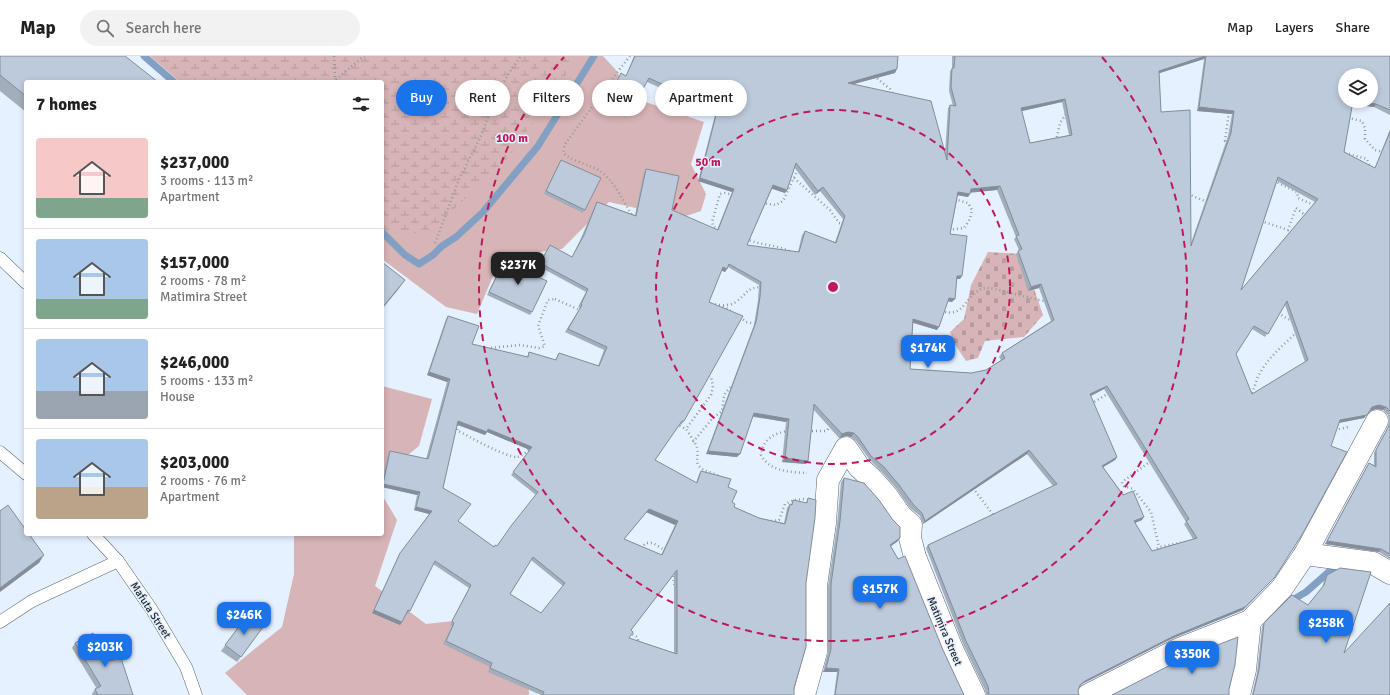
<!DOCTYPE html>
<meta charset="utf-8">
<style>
:root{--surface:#fff;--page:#f2f2f2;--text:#222;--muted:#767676;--line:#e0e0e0;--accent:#1a73e8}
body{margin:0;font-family:Signika,sans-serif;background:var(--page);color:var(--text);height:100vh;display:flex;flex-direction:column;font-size:15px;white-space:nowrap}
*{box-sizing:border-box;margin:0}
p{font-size:13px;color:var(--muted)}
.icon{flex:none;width:22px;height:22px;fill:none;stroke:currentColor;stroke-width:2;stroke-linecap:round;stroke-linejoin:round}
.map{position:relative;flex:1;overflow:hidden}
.panel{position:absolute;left:24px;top:24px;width:360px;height:456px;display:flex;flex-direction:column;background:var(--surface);border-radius:4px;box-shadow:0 2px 6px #0003}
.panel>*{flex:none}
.guide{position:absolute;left:396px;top:24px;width:380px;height:36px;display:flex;gap:8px}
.controls{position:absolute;left:1338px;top:12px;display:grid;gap:8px}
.controls a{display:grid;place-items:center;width:40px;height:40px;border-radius:50%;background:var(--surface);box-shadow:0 2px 6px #0003;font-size:20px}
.price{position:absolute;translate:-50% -34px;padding:0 9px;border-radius:8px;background:var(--accent);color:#fff;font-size:13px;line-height:26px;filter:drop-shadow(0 1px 2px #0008)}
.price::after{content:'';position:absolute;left:50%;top:24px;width:12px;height:9px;margin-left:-6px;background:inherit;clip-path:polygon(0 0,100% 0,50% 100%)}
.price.active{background:#222;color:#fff}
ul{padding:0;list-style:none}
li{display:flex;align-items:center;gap:12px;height:100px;padding:0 12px}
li+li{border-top:1px solid var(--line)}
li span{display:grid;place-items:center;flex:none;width:112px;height:80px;border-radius:4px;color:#555}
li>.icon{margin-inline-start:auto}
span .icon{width:48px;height:48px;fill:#fffc;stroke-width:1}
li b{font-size:17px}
h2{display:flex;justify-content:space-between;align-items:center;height:48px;padding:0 12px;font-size:17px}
.tag{padding:0 14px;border-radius:18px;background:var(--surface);box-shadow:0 2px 6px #0003;font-size:14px;line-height:36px}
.tag.active{background:var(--accent);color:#fff}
header{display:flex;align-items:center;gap:24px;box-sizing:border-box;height:56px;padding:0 20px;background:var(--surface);border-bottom:1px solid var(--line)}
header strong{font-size:19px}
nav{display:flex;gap:22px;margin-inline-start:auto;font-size:14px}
.search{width:280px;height:36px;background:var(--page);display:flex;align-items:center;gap:10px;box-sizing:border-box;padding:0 14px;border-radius:22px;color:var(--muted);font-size:15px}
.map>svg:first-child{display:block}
</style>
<header>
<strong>Map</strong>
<div class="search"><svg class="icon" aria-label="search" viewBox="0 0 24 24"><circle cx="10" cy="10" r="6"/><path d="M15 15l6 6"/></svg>Search here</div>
<nav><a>Map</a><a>Layers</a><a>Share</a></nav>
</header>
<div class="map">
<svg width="1390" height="639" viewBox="0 0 1390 639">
<defs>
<pattern id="wetland-marsh" width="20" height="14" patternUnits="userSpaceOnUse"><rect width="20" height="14" fill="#d7b4b5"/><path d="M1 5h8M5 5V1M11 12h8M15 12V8" fill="none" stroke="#b89b9c"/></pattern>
<pattern id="cemetery-stones" width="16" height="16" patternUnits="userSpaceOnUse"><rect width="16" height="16" fill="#d7b4b5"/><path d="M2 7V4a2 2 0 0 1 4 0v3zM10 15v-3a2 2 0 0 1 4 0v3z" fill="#b89b9c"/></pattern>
</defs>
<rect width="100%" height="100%" fill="#e6f1ff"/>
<g fill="#d7b4b5">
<path d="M300,0H603L615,13L634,42L704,66L691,108L706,138L701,155L680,162L609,146L562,193L501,201L477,258L446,251L382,203V26H297Z"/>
<path d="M382,330L432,343L419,390L382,420Z"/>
<path d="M382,439L397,464L375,530L426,568L506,559L528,615L529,639H247L225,617L282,571L294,518V478H382Z"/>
</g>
<path fill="url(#wetland-marsh)" d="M150,0H579L509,101L428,178L388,176L382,172V26H180Z"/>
<path fill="url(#cemetery-stones)" d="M988,196L1022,198L1043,259L1024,281L985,285L978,302L966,305L954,287L950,276L964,263L971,229Z"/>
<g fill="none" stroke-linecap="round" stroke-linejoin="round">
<g stroke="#81a0c3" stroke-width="7">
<path d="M144,0L174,26"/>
<path d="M382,176L405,199L419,208L433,199L442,190L456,181L483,156L538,90L594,0"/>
<path d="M1270,558L1279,552L1306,536L1339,507L1340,508"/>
</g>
<g stroke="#5a6675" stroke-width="13">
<g id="lane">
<path d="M0,202L26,227"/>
<path d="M0,396L26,418"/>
<path d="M93,478L118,505L152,554L186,611L196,639"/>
<path d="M0,566L32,545L118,505"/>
</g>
</g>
<g stroke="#5a6675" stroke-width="23">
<g id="street">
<path d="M1305,498L1373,507L1390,517"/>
<path d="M804,639L816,596V530L825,467L828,424L846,392L859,411L872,423L887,440L901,460L911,469L910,482L915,501L952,593L974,639"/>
<path d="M1088,639L1177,594L1250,565L1282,532L1305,498L1377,365"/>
<path d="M1239,639L1245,614L1250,565"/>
</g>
</g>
<g stroke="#9099a3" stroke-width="2.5" stroke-dasharray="1 3" stroke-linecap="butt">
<path d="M334,0L335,23"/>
<path d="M630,0L619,14L565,88C564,90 563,95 564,97C566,103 593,110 600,115C615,126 623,145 633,161"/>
<path d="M874,20L890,33L892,37"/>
<path d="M333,26L364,0"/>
<path d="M1348,62L1362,65L1365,72V83L1375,94L1390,98"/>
<path d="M1056,85L1060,67L1066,58"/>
<path d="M1229,86L1225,85L1229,56"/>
<path d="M1345,97L1367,103L1370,111"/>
<path d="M794,122L830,154L839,167L843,168"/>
<path d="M1274,125L1297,136L1298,142L1316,150"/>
<path d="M1188,138L1207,146"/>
<path d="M762,147L776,149L783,145L798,113"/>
<path d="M1261,165L1288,174L1296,152L1306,160"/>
<path d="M719,173C715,171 713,171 712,166L720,138L725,137L734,139"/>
<path d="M949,174L964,172L970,163L972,154L968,147L954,143"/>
<path d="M746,183C760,189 776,189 789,195L790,198"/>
<path d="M435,187L460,121L480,82L494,45L509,17L521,0"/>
<path d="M555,243L602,264L685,308L711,321L713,330L711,339L686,373C689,378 696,387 697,392C699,398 695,405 699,410C705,418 717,415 722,424C720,437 709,454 703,466L701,467L672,453L664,452L655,455L646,453L638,448L626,437L612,427L589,412L571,410L532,390C529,394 523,400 517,401C508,402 467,380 457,374C458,352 468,330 473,310L476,307L480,293L520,289L539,292L545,290L538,270L548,244Z"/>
<path d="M711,248C720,249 730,251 737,245C747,238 747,231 762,231"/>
<path d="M723,250L734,257"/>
<path d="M941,255C966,263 964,238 984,232C991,230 1033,244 1046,245"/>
<path d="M1278,257L1293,266"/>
<path d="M740,261L746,266L756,268"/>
<path d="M1249,340C1256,333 1255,324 1260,317C1269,301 1283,289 1297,276"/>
<path d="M1091,348L1109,337"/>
<path d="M676,368L686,373"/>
<path d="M1335,374L1348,371"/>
<path d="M789,375C775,376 762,384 761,399C770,416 791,416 807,417"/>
<path d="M808,375H826L828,373L830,368"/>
<path d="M693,386L712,363L722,355L724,339L732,329"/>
<path d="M1151,405L1122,426V428L1124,430L1133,433L1151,456L1159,491"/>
<path d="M973,432L994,460"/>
<path d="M771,465L779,464L785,448L794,444L804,443"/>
<path d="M641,492L646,487H653L666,495"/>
<path d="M1154,495L1159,491L1185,486"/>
<path d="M674,516L673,521L675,532"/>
<path d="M629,576L637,581L638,584L635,588"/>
</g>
<use href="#lane" stroke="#fff" stroke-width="12"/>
<use href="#street" stroke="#fff" stroke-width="22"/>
</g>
<g fill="#a2aebc" fill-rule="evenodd">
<path d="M0,0L26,26V56L0,35Z"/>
<path d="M634,0H898L895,17L854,28L945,97L948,52L950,49L953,50L949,35L950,15L952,13V0H1390V59L1374,51L1352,48L1344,96L1375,112L1390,73V503L1379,496L1325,488L1367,410L1369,407L1374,409V397L1388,371L1389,364L1388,359L1383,354L1376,353L1370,355L1364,362L1339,367L1275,521L1272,524L1243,554L1171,583L1082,628L1079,630L1078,635L1079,639H986L985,634L963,588L926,492L928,489L1053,430L1027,398L923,468L920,460L910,452L896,432L881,415L869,403L856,385L851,381L846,380L839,382L813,353L806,408L782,406L786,366L753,361L737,401L706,398L754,269L758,244L759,229L728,211L725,216L721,214L709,246L684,365L681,369L680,368L655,404L696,427L699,418L701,415L728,431L732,446L734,451L759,462L784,467L787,452L790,448L791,449L793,444L806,447L808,442L806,527L794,632V639H541L488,616L490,611L443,588L452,570L450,569L469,532L433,508L410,555L408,558H406L400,569L372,557L398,501L429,458L414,454L417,439L382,431V424L388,398L390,395L426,403L447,326L427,319L446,263L448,260L472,288L527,301L529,296L555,304L559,297L598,310L604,294L565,276L580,252L578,251L586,236L538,210L550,189L572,201L581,182L595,149L597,146L635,159L644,116L646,113L672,154L717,174L732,136L698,125L715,59L678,49L681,41L647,26L631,54L608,42L621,17L626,20ZM1204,3L1197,55L1232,58L1228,80L1191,187L1161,56L1159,17ZM1062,46L1069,79L1030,87L1021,55ZM794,111L815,139L820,135L843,163L835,186L805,175L802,179L798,196L747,189L772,133L785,137L787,134ZM1277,125L1315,146L1241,234ZM997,134L1016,181L1014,183L1019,194L1016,198L1028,235L1039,232L1051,265L1002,297L999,301L1001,304L986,314L971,317L910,313L913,267L937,274L947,245L952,246L957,223H960L950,178L958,139L968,141L970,136ZM1285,249L1305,306L1252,338L1236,298L1252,273L1265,281ZM1104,333L1186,466L1184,468L1193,483L1152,495L1135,467L1142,464L1103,411L1115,404L1117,401L1090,340ZM457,369L485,379L487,376L530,394L511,419L536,439L497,490L494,491L458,465L443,432ZM646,456L675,469L661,499L624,483ZM531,504L563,530L541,557L510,538ZM674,518V597L629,582L631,574Z"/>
<path d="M561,104L585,154L583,157L544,138L559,107Z"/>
<path d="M504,205L532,256L530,259L487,239L502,208Z"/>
<path d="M844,422L900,482L898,485L891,490L943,594L964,639H834L837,616H823L828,596V531L837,469L841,426Z"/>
<path d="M1327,519L1344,597L1390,639H1252L1257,617L1262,571L1264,567L1308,549L1322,532L1325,522Z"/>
<path d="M247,560L263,571L237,606L221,595Z"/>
<path d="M75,587L110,605L133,639H92V638L95,633H97L72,592Z"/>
</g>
<g fill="#848d99">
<path d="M1206,0L1204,3L1157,18L1159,15Z"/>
<path d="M897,13L895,17L846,30L848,27Z"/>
<path d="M1065,43L1062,46L1018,56L1021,52Z"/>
<path d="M1353,45L1376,48L1374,51L1350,48Z"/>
<path d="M680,46L717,55L715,59L678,49Z"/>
<path d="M1199,51L1234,55L1232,58L1197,55Z"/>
<path d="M700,122L734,133L732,136L698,125Z"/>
<path d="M773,129L787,134L785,137L771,132Z"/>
<path d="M1000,130L997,134L968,137L971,133Z"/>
<path d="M823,131L820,135L815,139L818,135Z"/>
<path d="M958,136L970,138L968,141L956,139Z"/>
<path d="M723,211L727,213L725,216L720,214Z"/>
<path d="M957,220H962L960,223H955Z"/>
<path d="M405,224L397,235L382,253V252Z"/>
<path d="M1041,228L1039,232L1028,235L1031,231Z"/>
<path d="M949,242L955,243L952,246L946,245Z"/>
<path d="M913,263L939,271L937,274L911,266Z"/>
<path d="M429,316L450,323L447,326L427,319Z"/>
<path d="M1107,330L1104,333L1087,342L1090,338Z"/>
<path d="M1379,349L1386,351L1383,354L1376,353L1370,355L1364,362L1338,367L1340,364Z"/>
<path d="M754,357L789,363L786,366L752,360Z"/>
<path d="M458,365L488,373L532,391L530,394L487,376L485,379L456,368Z"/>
<path d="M848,376L854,377L851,381L846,380L839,382L842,378Z"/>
<path d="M1029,394L1027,398L923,468L925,465Z"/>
<path d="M708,395L740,398L737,401L706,398Z"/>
<path d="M1117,401L1115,404L1100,413L1102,410Z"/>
<path d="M785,402L808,405L806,408L782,406Z"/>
<path d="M383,428L420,436L417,439L382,431V429Z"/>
<path d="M416,451L432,455L429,458L414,454Z"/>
<path d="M649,453L678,465L675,469L646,456L622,486Z"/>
<path d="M1144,461L1142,464L1132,468L1134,465Z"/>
<path d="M900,482L898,485L888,492L890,489Z"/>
<path d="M1327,485L1381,493L1379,496L1325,488Z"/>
<path d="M44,499L39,507L0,536V532Z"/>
<path d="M1275,521L1272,524L1243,554L1171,583L1082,628L1078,632L1080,629L1085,625Z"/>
<path d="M374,554L402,566L400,569L372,557Z"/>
<path d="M826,612L839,613L837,616H823Z"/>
</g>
<g fill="#bccadb" stroke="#848d99" fill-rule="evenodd">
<path d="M0,0H125L158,26H26V40L0,19Z"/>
<path d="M635,0H898L897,13L848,27L931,45L947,104L950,49L956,50L951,31L952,12H954L955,0H1205L1159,15L1161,56L1190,54L1191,190L1231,77L1234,55L1199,51L1206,0H1390V54L1376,48L1355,45H1371V19H1345V45H1353L1344,96L1375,112L1390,76V355L1386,351L1379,349L1372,351L1367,359L1340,364L1331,390L1347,396L1303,477L1275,521L1245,551L1174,580L1085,625L1080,629L1078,635L1079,639H988L989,637L988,630L966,585L928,489L1057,428L1029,394L925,465L922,457L913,448L899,429L884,411L871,400L858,381L854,377L848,376L842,378L814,348L808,405L785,402L789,363L754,357L740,398L708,395L756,266L760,241L761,226L729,208L727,213L723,211L709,246L743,260L684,365H682L655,404L697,427L701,415L731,423L728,431L737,435L732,446L735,448L734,451L759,462L785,468L790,448L792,449L793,444L807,447L808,442L816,444L815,462L806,527V591L794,632V639H543L544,636L490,612L492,607L446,585L454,567L452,565L471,529L435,505L410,555L408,554L402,566L374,554L400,497L432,455L416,451L420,436L383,428L390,395L428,403L450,323L429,316L448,260L479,270L472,288L528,301L529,296L556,304L559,297L599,310L607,291L568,273L582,249L581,248L588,233L540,207L550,189L572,201L584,179L597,146L636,160L646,113L679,120L672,154L718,174L734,133L700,122L717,55L680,46L683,38L649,22L633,51L610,39L621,17L626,20ZM1065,43L1072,79L1030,87L1021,52ZM796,107L818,135L823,131L845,160L836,187L805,175L799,196L747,189L773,129L787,134ZM1278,121L1318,143L1241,234ZM1000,130L1019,179L1016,180L1022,193L1018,195L1031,231L1041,228L1054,264L1002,297L1005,302L986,314L971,317L910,313L913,263L939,271L949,242L955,243L957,220H962L967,180L950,178L958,136L970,138L971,133ZM1287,245L1308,304L1252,338L1236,298L1254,270L1268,278ZM1107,330L1189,463L1186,465L1197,482L1152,495L1134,465L1144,461L1133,435L1123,439L1102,410L1117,401L1090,338ZM458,365L487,376L488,373L532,391L513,416L538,436L511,470L497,490L495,489L494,491L458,465L471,448L443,432ZM649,453L678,465L662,499L624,483ZM533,501L565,527L541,557L510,538ZM677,514V598L629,582L633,576L631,574Z"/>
<path d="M561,104L601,122L585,154L546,135Z"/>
<path d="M504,205L547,225L532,256L489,236Z"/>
<path d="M382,206L405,224L382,252Z"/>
<path d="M1390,368V498L1381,493L1327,485L1369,407L1376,411V394Z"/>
<path d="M844,422L864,427L879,444L893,464L900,471V482L890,489L898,503L905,500L943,594L964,639H835L839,613L826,612L831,593V528L840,465Z"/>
<path d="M8,449L26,474V478H29L44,499L0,532V455Z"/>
<path d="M1340,512L1371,516L1344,597L1390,547V639H1253L1259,614L1264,567L1292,539L1308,549L1324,529L1327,519Z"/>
<path d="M247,560L263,571L241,601L225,589Z"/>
<path d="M93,577L110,605L121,602L133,639H98L95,633L101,630L75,587Z"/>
<path d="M1238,581L1235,609L1229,633V639H1112L1184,602Z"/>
</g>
<g fill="none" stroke="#c2185b" stroke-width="2" stroke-dasharray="7 5">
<circle cx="833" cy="231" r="177"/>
<path d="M1102 1A354 354 0 1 1 564 1"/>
</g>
<g text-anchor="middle" stroke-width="3" stroke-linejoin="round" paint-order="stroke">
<g font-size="11" fill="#252a30" stroke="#e6f1ff">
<text transform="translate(151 554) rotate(57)" y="4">Mafuta Street</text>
<text transform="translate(945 575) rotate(67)" y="4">Matimira Street</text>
</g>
</g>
<circle cx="833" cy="231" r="6" fill="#c2185b" stroke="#e6f1ff" stroke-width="2"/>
<g font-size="12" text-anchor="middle" font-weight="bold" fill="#c2185b" stroke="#e6f1ff" stroke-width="3" stroke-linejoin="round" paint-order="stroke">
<text x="512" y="86">100 m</text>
<text x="708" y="110">50 m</text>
</g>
</svg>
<div class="controls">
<a><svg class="icon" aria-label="layers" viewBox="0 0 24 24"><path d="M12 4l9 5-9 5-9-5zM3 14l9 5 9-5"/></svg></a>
</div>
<b class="price active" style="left:518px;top:230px">$237K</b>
<b class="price" style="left:928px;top:313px">$174K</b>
<b class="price" style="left:880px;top:554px">$157K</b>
<b class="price" style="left:244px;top:580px">$246K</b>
<b class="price" style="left:1326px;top:588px">$258K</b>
<b class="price" style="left:105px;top:612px">$203K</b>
<b class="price" style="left:1192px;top:619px">$350K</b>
<div class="guide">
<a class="tag active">Buy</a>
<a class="tag">Rent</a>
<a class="tag">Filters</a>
<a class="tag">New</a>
<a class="tag">Apartment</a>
</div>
<section class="panel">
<h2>7 homes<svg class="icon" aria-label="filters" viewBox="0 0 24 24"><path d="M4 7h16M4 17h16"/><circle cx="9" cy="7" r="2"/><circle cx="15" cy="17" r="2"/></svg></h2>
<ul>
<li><span style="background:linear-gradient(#f6c9c9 75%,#7fa58c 0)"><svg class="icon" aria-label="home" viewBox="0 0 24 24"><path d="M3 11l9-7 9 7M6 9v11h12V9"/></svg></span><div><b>$237,000</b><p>3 rooms · 113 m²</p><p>Apartment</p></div></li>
<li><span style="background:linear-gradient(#a9c7e8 75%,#7fa58c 0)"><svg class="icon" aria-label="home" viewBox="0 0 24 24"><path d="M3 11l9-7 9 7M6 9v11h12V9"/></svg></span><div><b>$157,000</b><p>2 rooms · 78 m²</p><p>Matimira Street</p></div></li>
<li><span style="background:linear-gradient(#a9c7e8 65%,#9aa5b1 0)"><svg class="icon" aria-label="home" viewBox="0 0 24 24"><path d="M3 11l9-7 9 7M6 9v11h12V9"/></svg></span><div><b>$246,000</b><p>5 rooms · 133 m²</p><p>House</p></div></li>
<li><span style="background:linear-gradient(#a9c7e8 60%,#b9a48a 0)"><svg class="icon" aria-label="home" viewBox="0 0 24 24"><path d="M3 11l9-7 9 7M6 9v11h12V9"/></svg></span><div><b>$203,000</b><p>2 rooms · 76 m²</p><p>Apartment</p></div></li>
</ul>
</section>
</div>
